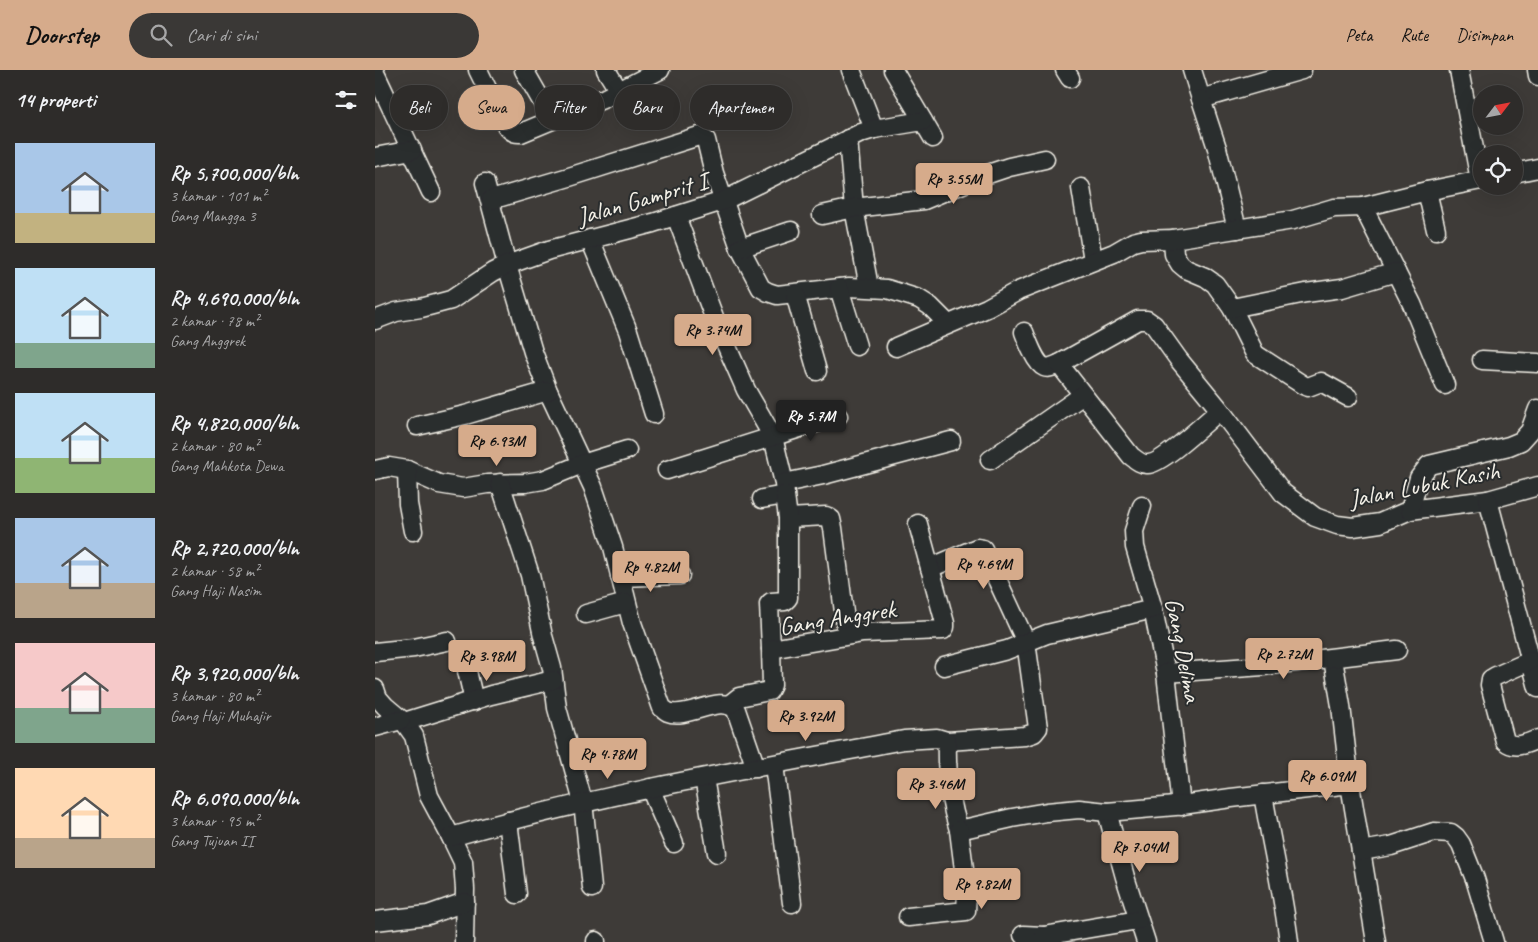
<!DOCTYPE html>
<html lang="id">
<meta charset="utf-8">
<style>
:root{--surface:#2e2c2a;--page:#3a3836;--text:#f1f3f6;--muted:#a7a7a8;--line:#494847;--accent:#d6ab8b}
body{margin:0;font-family:Caveat,sans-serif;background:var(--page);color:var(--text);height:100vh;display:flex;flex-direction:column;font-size:19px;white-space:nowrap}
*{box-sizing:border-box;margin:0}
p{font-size:16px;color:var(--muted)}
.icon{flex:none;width:28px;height:28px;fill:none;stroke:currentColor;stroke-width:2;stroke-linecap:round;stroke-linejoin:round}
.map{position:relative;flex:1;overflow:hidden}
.sheet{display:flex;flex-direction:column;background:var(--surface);width:375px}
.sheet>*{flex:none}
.hud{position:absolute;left:15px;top:15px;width:475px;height:45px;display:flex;gap:10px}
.needle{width:32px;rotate:58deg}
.buttons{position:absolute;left:1098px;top:15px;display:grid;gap:10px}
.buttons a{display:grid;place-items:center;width:50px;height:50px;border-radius:50%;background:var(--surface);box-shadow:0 5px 20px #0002,0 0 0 1px var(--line);font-size:25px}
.price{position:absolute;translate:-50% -42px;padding:0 11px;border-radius:5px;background:var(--accent);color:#111;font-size:16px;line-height:32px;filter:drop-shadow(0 1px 2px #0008)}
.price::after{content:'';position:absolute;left:50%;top:30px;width:15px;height:11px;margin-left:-8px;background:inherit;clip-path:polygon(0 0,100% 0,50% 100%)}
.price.active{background:#222;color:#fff}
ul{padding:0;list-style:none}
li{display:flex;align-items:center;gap:15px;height:125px;padding:0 15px}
li span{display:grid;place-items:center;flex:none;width:140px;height:100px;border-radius:0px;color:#555}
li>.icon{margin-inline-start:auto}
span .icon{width:60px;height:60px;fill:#fffc;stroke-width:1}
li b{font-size:21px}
h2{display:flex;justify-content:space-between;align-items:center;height:60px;padding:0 15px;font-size:21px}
.pill{padding:0 18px;border-radius:22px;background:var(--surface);box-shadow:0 5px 20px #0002,0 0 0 1px var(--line);font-size:18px;line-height:45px}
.pill.active{background:var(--accent);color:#111}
header{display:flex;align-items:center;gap:30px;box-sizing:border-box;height:70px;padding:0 25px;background:var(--accent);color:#111}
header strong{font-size:24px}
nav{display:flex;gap:28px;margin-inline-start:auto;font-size:18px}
.search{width:350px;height:45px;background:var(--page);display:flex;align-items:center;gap:12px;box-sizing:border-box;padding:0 18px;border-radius:28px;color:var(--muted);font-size:19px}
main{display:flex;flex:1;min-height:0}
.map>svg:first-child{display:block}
</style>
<header>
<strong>Doorstep</strong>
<div class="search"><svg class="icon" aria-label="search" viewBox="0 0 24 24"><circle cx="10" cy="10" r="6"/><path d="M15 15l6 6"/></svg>Cari di sini</div>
<nav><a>Peta</a><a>Rute</a><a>Disimpan</a></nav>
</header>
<main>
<section class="sheet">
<h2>14 properti<svg class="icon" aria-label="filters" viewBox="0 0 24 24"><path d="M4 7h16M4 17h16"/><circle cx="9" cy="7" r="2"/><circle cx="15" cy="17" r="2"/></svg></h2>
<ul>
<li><span style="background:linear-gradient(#a9c7e8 70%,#c2b280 0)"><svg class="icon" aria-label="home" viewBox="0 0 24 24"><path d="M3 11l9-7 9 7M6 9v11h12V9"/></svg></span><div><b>Rp 5,700,000/bln</b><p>3 kamar · 101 m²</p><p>Gang Mangga 3</p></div></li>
<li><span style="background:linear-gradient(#bfe0f5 75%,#7fa58c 0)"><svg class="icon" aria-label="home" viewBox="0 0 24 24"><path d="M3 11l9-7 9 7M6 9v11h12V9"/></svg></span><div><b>Rp 4,690,000/bln</b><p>2 kamar · 78 m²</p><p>Gang Anggrek</p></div></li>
<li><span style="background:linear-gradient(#bfe0f5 65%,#8fb573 0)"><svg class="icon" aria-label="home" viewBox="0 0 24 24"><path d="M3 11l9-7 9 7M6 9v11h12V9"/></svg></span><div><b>Rp 4,820,000/bln</b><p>2 kamar · 80 m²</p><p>Gang Mahkota Dewa</p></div></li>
<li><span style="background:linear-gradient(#a9c7e8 65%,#b9a48a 0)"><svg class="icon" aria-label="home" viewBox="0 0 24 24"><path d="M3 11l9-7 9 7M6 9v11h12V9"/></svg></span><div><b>Rp 2,720,000/bln</b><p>2 kamar · 58 m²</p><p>Gang Haji Nasim</p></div></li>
<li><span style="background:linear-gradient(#f6c9c9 65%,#7fa58c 0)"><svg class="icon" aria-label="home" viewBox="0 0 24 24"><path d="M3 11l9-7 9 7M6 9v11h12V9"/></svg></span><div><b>Rp 3,920,000/bln</b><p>3 kamar · 80 m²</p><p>Gang Haji Muhajir</p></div></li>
<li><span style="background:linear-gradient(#ffd9b3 70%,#b9a48a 0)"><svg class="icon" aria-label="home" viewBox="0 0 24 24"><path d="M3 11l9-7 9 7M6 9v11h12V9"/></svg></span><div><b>Rp 6,090,000/bln</b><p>3 kamar · 95 m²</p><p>Gang Tujuan II</p></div></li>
</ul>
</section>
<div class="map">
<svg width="1163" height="872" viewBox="0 0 1163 872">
<rect width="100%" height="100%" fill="#3e3b38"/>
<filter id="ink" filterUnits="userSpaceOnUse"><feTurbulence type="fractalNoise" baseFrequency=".02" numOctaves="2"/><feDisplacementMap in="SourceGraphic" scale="10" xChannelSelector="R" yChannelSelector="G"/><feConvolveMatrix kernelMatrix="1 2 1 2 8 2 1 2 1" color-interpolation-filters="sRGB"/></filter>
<g filter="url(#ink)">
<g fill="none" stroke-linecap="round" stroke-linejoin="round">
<g stroke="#f4f1e8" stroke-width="21">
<g id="minor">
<path d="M103,0L128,51C133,58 137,64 146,63L230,28L285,0"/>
<path d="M149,0L177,49"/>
<path d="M231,0L244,21"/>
<path d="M476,0L499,59"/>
<path d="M518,0L558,68"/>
<path d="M690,0L695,8"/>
<path d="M817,0L826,29L927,0"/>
<path d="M1084,0L1105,110"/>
<path d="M1162,0L1163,6"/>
<path d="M0,3L56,122"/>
<path d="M826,29L842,78L862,159"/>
<path d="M473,69L479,138L494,217"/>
<path d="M0,87L37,80"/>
<path d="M1139,103L1163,98"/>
<path d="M110,113L132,195L158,282L173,321L218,417L238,477L257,553L287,638C289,639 291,641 293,642C312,650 346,623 361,640L381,698"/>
<path d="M706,118L718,190"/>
<path d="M1052,121L1061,160"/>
<path d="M116,130L194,107L324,66L331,70L339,103L365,178L386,218L393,222L402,225L474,217L512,219L544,229L555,236L573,254"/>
<path d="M988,137L1037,234L1070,315"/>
<path d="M447,145L479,138L549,130L607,106L634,97L670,89"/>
<path d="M301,146L339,247L356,286L371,320L398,367L409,413L410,425L387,429"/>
<path d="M215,169L253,261L279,344"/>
<path d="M798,169L799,184L805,194L811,199L830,207L840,214L857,238L880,284L928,315L933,317L946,312L973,327"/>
<path d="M365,178L416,161"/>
<path d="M464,218L482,276"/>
<path d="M420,224L442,301"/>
<path d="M857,238L931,223L967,218L1021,202"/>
<path d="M0,250L21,242L46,238L76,230L118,202L132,195L174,180L278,153L348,131L486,63L499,59L548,51"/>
<path d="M649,262C652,270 661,294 669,297C674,299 679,296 684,294"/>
<path d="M521,277L612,238L643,221L739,183L758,172L766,170L798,169L918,150L959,138L988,137L1052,121L1106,110"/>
<path d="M1107,290L1163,293"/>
<path d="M845,340C832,351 787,394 773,394C767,395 760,389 756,386L684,294L763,250H772L779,255L804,290L845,340L908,423L940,447L962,455L978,457L1005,453L1035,440L1113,430L1163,416"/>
<path d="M42,356L90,345L173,321"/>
<path d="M615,390L708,325"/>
<path d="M0,400L14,397L32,400L64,414L88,418L112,414L150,413L168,410L207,394L252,380"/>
<path d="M32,400L33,434L38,461"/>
<path d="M292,400L463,346"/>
<path d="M125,413L155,505L168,566L177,598L182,638L208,732L217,818"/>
<path d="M409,413L448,405L576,371"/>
<path d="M1113,430L1163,618"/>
<path d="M767,436L759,461L760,477L778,539L791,603L806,736"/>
<path d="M1035,440L1044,408L1054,395L1134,376L1146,371L1155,361L1163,339"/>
<path d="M413,448L451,446L456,449L458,458L472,565"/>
<path d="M555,498L602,478L608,479L651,572L663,658L659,663L650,666L572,671"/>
<path d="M245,507L305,505"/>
<path d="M211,544L251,533"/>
<path d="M396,579L394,534L396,532L410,531L413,528V448L410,425"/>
<path d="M0,582L39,578L72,571"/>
<path d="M958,589L966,636L975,714"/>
<path d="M1155,591L1121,606L1116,609L1115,615L1130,671C1140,680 1152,673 1163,669"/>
<path d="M569,596L632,580L672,564L778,539"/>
<path d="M92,601L99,631"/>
<path d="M791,603L888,596L1022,580"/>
<path d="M0,619L3,628L10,636L29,652L39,666L54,726L76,767L88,792L90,819L89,872"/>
<path d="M354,635L364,627L394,621L397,615L396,579L488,563L568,560L570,557V553L543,454"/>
<path d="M29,652L116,625L178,610"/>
<path d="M0,657L26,650"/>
<path d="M399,695L417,833"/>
<path d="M329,708L342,783"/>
<path d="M275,718L299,773"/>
<path d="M888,724C896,773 908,822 914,872"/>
<path d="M732,742L750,807L771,872"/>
<path d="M133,751L142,824"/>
<path d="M76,767C225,724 377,698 529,670L562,668L572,671C571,702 574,730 584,760L637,748L672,742L704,739L732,742L800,736L856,728L975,714L1001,872"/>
<path d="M986,781L1016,776L1059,762L1076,763L1081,767L1086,774L1100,809L1119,872"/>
<path d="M533,847L591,841L592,823L584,760"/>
<path d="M0,851L53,845L90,832"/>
<path d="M648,865L669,866"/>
<path d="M221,871V872"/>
<path d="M669,872V866L763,850"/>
</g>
</g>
<use href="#minor" stroke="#2a2d2e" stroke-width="18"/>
</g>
</g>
<g text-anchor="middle" stroke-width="4" stroke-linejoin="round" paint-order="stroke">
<g font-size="25" fill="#f4f1e8" stroke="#2a2d2e">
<text transform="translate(267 128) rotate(-16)" y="9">Jalan Gamprit I</text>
<text transform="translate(1049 414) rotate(-11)" y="9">Jalan Lubuk Kasih</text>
<text transform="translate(462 547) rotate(-9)" y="9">Gang Anggrek</text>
<text transform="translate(809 580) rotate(79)" y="9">Gang Delima</text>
</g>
</g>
</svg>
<div class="buttons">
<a><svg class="needle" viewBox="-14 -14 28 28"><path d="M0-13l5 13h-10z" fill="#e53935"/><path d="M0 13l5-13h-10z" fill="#a7a7a8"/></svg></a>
<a><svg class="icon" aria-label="locate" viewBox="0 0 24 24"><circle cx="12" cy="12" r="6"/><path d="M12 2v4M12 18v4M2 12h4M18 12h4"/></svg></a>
</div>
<b class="price" style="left:579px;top:135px">Rp 3.55M</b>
<b class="price" style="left:338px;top:286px">Rp 3.74M</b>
<b class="price active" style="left:436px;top:372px">Rp 5.7M</b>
<b class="price" style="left:122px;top:397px">Rp 6.93M</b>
<b class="price" style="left:609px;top:520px">Rp 4.69M</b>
<b class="price" style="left:276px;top:523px">Rp 4.82M</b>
<b class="price" style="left:909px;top:610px">Rp 2.72M</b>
<b class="price" style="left:112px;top:612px">Rp 3.98M</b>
<b class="price" style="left:431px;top:672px">Rp 3.92M</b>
<b class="price" style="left:233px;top:710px">Rp 4.78M</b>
<b class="price" style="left:952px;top:732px">Rp 6.09M</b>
<b class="price" style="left:561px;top:740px">Rp 3.46M</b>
<b class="price" style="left:765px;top:803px">Rp 7.04M</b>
<b class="price" style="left:607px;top:840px">Rp 9.82M</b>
<div class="hud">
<a class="pill">Beli</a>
<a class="pill active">Sewa</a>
<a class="pill">Filter</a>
<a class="pill">Baru</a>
<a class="pill">Apartemen</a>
</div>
</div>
</main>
